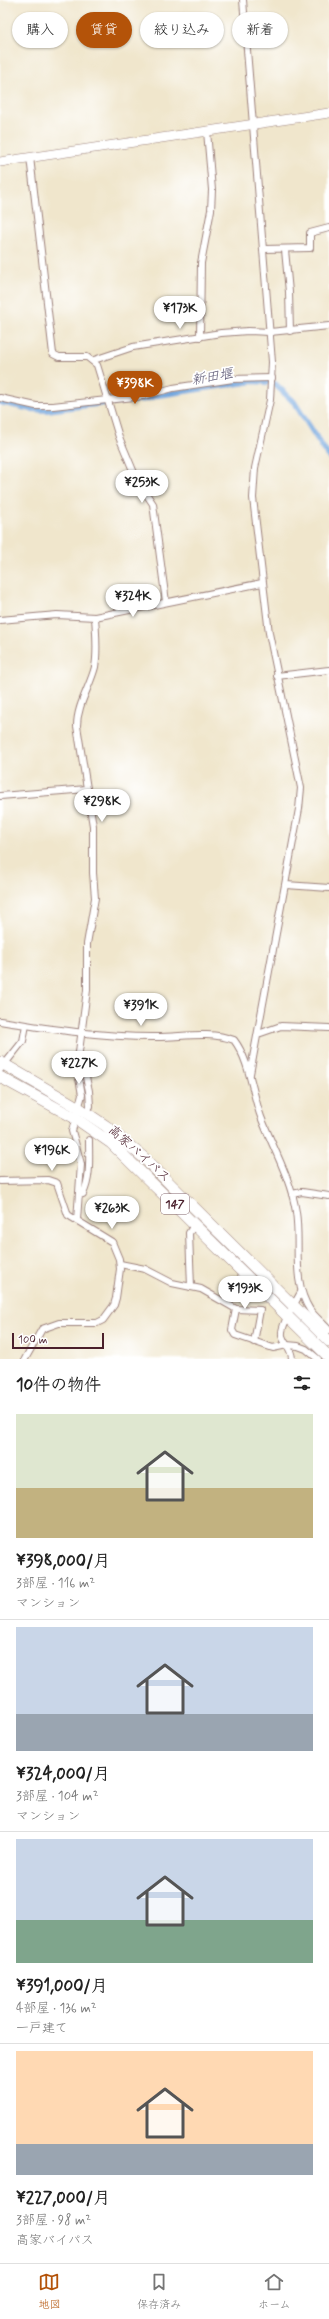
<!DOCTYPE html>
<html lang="ja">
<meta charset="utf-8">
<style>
:root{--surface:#fff;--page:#f2f2f2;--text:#222;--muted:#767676;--line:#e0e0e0;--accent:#b45309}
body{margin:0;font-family:Mynerve,"Klee One",sans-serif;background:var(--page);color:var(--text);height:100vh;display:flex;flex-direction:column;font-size:15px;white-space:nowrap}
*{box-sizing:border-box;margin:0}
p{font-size:13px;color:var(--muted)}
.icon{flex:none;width:22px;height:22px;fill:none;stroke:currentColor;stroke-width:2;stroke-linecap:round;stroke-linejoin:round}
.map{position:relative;height:1359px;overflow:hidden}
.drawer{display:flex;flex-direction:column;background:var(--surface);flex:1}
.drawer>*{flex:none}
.guide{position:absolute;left:12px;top:12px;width:305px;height:36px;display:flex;gap:8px}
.scale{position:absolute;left:12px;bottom:10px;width:92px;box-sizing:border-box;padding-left:4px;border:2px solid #4a1f2b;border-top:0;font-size:11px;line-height:14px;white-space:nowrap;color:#4a1f2b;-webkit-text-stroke:3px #fff;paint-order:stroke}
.price{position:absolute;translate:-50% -34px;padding:0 9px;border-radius:14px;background:#fff;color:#222;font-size:13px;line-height:26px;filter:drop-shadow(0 1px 2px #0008)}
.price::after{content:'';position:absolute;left:50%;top:24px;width:12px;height:9px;margin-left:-6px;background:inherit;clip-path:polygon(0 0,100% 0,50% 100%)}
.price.on{background:var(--accent);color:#fff}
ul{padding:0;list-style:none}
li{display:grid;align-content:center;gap:8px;height:212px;padding:0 16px}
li+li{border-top:1px solid var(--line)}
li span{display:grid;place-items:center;height:124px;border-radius:0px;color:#555}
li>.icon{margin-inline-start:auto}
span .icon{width:72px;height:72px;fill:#fffc;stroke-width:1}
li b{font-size:17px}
h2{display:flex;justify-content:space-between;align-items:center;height:48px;padding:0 16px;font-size:17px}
.tag{padding:0 14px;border-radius:18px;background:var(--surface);box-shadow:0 1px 3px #0004;font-size:14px;line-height:36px}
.tag.on{background:var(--accent);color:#fff}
.tab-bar{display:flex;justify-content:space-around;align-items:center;height:56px;border-top:1px solid var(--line);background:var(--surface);font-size:11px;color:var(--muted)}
.tab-bar a{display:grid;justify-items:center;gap:2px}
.tab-bar .on{color:var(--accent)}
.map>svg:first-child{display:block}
</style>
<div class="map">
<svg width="329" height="1359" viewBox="0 0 329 1359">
<rect width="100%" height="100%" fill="#fff"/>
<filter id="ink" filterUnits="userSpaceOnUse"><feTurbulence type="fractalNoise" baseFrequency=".025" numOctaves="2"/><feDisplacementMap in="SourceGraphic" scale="8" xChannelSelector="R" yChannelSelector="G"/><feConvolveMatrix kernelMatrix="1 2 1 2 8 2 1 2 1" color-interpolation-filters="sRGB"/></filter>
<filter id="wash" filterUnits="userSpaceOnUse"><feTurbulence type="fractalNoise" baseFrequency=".012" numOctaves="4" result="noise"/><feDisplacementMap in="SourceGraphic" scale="16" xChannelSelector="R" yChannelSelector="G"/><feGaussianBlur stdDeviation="0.9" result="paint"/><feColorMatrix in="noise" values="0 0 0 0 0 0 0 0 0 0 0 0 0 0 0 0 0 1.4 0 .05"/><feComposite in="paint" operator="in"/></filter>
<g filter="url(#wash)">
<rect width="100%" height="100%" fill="#f0e6cc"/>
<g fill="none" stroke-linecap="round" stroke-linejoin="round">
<g stroke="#71a5dd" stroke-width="6">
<path d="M275,384L294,402L329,457"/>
<path d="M0,402L31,409L46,410L104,403"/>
<path d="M112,402L146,399L158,395L253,381L269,382"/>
</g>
</g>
</g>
<g filter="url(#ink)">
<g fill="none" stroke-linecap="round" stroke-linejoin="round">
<g stroke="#9d827c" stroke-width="8">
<g id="street">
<path d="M243,0L272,362L270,400L255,468L253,498L269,633L301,788L299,809L250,1074"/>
<path d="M30,157L53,354L59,357H87L97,365L119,437L137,480L153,504L166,602"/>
<path d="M264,249L310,248V233L329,228"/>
<path d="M285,250L289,292L290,331"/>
<path d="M200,337L201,263L211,210L212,190L207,131"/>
<path d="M94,360L133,347L221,333L248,331L270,332L329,326"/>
<path d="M0,398L36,406H53L143,396L173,388L233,379L272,378"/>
<path d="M0,620L57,615L95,617L262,583"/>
<path d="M277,676L329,670"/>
<path d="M0,796L87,789"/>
<path d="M286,885L329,888"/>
<path d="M0,1021C50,1029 102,1037 152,1037C179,1038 207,1030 234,1040C250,1061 252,1093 261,1117C273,1148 291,1179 296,1212C301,1245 291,1280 310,1310C315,1317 323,1323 329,1330"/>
<path d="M258,1034L281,1026L329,1028"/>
<path d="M78,1059L83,1063L89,1091L90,1106"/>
<path d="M0,1070L23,1041L26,1025"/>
<path d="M0,1181L48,1180L57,1183L68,1215L112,1242L119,1259L120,1269L116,1298L114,1305L103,1320L97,1323H59L42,1329L25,1359"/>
<path d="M292,1194L302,1192L329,1196"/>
<path d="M80,1195L83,1194C91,1177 89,1158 89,1140"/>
<path d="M77,1220L81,1164L72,1131L82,1095L77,1067L87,990V944L95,898L93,873V826L77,726C77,705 90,687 95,667C98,650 96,634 95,617"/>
<path d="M120,1264L145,1269L172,1283L201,1289L236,1309L232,1330L235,1335L273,1348L287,1345L298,1346L306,1349L318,1359"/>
<path d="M191,1287L189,1233L195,1224"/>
<path d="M236,1309L260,1310L254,1342"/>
<path d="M292,1359C292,1349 285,1345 282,1336C280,1325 296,1302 301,1292"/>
</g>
</g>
<g stroke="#9d827c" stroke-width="10">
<path id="secondary" d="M0,162L329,113"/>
</g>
<g stroke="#9d827c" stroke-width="12">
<g id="highway">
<path d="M0,1062L79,1108L106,1126L143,1157L329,1341"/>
<path d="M0,1077L75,1118L111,1143L329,1357"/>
</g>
</g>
<use href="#street" stroke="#fff" stroke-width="6"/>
<use href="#secondary" stroke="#fff" stroke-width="9"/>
<use href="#highway" stroke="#fff" stroke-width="11"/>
</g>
</g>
<g text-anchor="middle" stroke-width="3.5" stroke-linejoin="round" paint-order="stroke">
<rect fill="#fff" stroke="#80626b" stroke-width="1" x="161" y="1194" width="28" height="20" rx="3"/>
<g font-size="12" font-weight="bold" fill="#4a1f2b">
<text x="175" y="1208">147</text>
</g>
<g font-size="13" fill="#4a1f2b" stroke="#fff">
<text transform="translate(140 1153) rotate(42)" y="5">高家バイパス</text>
</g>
<g font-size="14" font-style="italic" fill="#5a5572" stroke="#fff">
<text transform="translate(212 376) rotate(-10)" y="5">新田堰</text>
</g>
</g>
</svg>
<div class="scale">100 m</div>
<b class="price" style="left:180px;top:330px">¥173K</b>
<b class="price on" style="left:135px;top:405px">¥398K</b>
<b class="price" style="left:142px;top:504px">¥253K</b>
<b class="price" style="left:133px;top:618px">¥324K</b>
<b class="price" style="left:102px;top:823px">¥298K</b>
<b class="price" style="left:141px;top:1027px">¥391K</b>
<b class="price" style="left:79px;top:1085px">¥227K</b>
<b class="price" style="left:52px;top:1172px">¥196K</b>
<b class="price" style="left:112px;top:1230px">¥263K</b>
<b class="price" style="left:245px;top:1310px">¥193K</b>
<div class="guide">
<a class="tag">購入</a>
<a class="tag on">賃貸</a>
<a class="tag">絞り込み</a>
<a class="tag">新着</a>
</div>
</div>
<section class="drawer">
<h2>10件の物件<svg class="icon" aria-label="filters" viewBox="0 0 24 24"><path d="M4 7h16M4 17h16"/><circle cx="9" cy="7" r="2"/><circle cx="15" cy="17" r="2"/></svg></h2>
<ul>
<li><span style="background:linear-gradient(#dfe7d0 60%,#c2b280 0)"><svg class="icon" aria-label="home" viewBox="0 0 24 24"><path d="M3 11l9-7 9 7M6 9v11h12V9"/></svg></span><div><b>¥398,000/月</b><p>3部屋 · 116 m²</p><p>マンション</p></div></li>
<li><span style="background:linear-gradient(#c9d6e8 70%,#9aa5b1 0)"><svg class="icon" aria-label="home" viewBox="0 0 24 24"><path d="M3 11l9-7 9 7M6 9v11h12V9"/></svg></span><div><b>¥324,000/月</b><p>3部屋 · 104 m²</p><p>マンション</p></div></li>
<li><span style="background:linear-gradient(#c9d6e8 65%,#7fa58c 0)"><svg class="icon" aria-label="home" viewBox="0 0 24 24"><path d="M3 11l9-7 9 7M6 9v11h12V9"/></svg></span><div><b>¥391,000/月</b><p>4部屋 · 136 m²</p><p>一戸建て</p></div></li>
<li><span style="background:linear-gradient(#ffd9b3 75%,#9aa5b1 0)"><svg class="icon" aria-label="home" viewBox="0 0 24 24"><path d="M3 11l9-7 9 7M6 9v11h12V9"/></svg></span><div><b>¥227,000/月</b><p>3部屋 · 98 m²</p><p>高家バイパス</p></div></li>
</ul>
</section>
<nav class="tab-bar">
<a class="on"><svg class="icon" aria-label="map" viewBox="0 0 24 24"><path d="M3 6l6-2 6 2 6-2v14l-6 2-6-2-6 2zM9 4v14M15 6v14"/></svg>地図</a>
<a><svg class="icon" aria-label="saved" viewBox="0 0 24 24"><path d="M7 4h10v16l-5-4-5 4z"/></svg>保存済み</a>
<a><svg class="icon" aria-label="home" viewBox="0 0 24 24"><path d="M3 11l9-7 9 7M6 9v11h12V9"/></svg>ホーム</a>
</nav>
